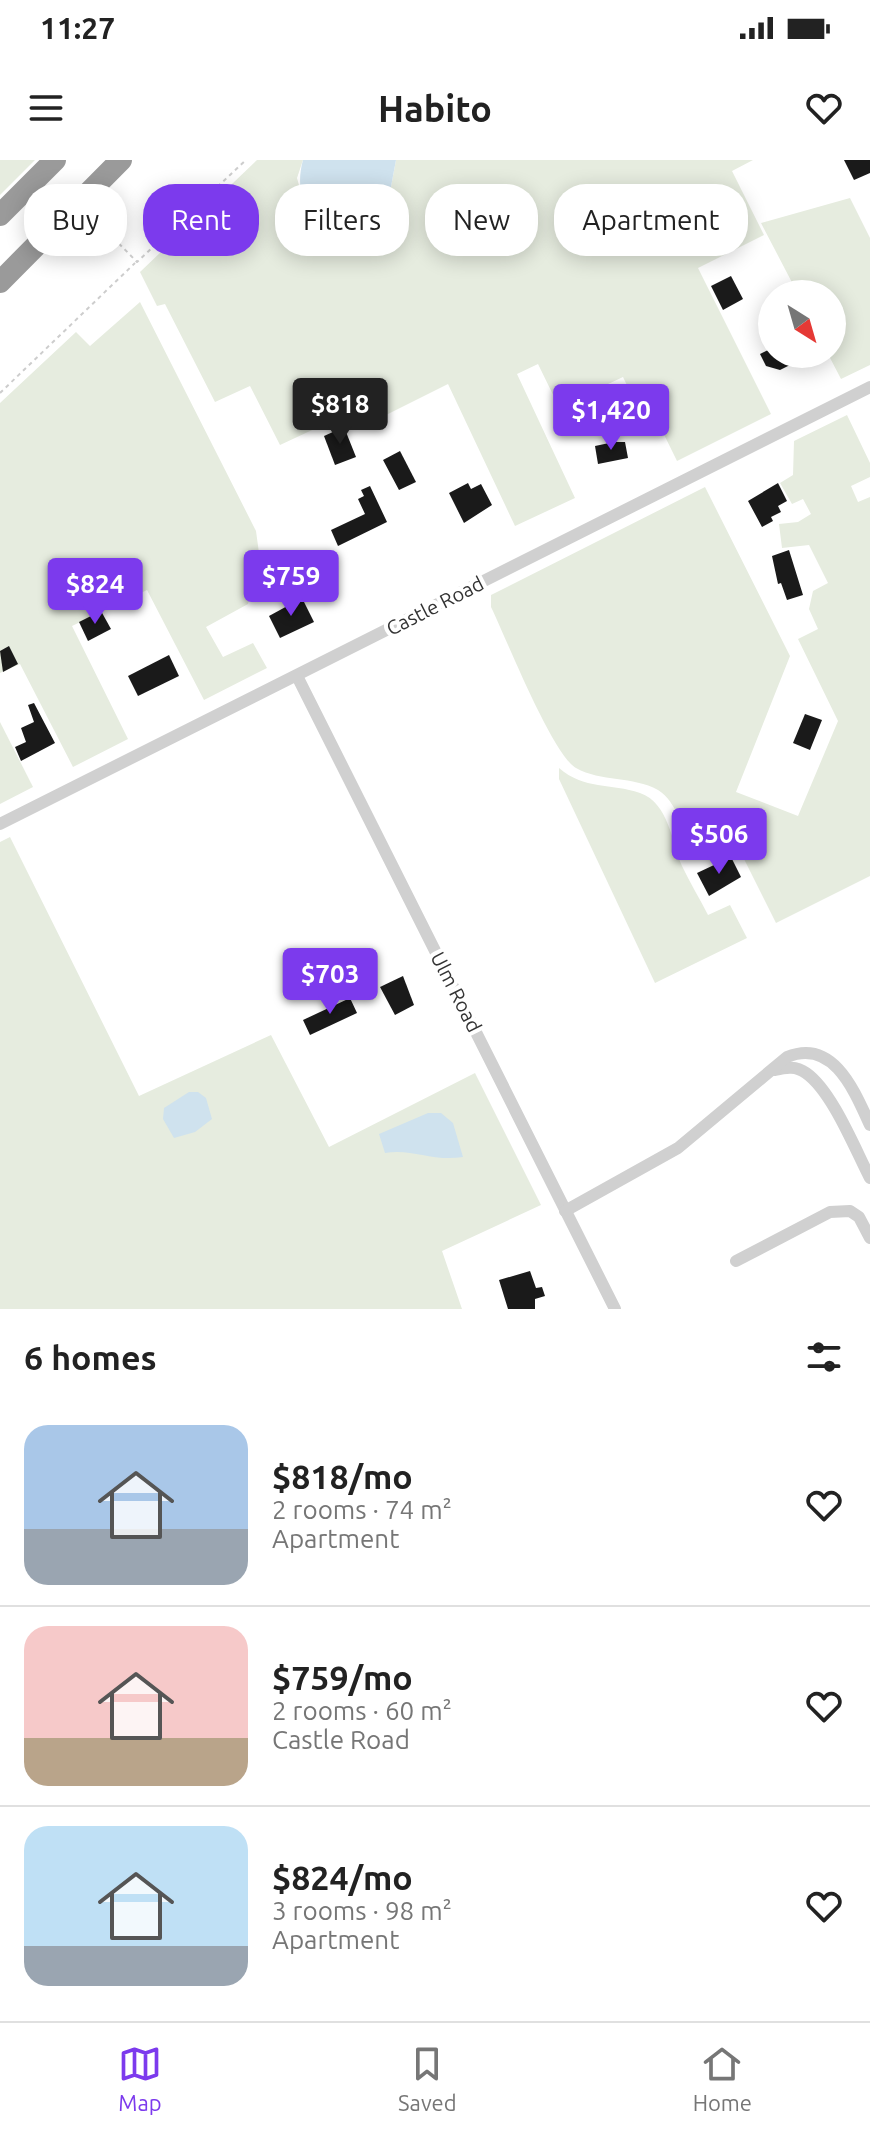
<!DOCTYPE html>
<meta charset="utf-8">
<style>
:root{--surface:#fff;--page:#f6f6f6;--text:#222;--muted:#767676;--line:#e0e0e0;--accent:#7c3aed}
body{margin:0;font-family:Ubuntu,sans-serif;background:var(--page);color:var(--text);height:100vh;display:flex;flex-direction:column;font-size:30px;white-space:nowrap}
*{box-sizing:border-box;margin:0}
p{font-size:26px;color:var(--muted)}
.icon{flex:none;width:44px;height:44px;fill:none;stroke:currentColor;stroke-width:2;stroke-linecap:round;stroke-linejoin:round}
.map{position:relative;height:1149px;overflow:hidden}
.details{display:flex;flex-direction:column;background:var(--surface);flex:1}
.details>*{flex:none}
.guide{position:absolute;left:24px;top:24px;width:822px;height:72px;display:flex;gap:16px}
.needle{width:52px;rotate:143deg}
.tools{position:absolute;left:758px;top:120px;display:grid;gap:16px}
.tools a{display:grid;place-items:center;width:88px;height:88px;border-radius:50%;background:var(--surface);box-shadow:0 4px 20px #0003;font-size:40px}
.price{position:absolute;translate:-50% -68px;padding:0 18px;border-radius:8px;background:var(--accent);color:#fff;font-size:26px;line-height:52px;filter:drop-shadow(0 2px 4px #0008)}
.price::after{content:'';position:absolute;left:50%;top:48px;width:24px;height:18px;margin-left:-12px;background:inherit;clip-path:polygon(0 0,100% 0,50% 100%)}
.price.active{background:#222;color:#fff}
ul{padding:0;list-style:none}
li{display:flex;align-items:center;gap:24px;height:200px;padding:0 24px}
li+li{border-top:2px solid var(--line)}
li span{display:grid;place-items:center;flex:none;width:224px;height:160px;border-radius:24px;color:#555}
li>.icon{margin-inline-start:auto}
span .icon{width:96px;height:96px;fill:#fffc;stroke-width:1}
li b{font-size:34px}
h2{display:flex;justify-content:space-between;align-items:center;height:96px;padding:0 24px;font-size:34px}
.pill{padding:0 28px;border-radius:32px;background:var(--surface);box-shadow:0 4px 20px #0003;font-size:28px;line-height:72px}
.pill.active{background:var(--accent);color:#fff}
.status{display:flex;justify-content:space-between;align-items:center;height:56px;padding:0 40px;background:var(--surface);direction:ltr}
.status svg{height:22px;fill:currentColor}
header{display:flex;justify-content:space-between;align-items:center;height:104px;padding:0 24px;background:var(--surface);font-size:36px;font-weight:700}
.dock{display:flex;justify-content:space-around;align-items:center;height:112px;border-top:2px solid var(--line);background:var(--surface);font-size:22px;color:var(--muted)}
.dock a{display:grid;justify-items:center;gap:4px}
.dock .active{color:var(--accent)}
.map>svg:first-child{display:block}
</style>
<div class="status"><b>11:27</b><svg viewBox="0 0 49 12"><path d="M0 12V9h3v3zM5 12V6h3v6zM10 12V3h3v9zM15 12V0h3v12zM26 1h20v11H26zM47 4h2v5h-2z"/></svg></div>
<header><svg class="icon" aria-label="menu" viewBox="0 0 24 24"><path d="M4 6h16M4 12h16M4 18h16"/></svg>Habito<svg class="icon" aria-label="heart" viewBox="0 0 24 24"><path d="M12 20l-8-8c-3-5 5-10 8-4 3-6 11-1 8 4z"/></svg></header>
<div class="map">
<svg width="870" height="1149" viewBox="0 0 870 1149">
<rect width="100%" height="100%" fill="#fff"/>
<g fill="#e6ecdf">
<path d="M0,0H35L0,35Z"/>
<path d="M257,0H303L297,18L308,58C342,76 351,89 384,64L396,0H753L732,11L764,75L698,108L771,254L677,301L648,242L637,246L623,217L559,247L538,204L517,214L575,338L515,366L448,224L360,268L353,251L280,285L250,226L215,242L165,144L157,146L140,112Z"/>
<path d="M850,38L870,78V205L841,219L828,194H832V134H798L761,63Z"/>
<path d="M140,142L256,371L259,393L248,444L206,467L223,497L253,483L267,508L204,540L147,430L72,466L128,579L73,607L20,504L0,513V243L76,172L90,186Z"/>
<path d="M847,255L870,303V317L851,326L858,342L870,337V716L776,763L728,667L699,681C679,670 678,642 658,630C633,616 601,622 576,608C552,594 506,478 491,447V435L705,327L790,496L736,632L798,656L838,561L798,479L818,469L809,449L813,431L828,423L809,385L782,388L779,364L798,362L811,354L803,339L792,344L780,323L793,315L794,281Z"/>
<path d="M0,562L33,627L0,644Z"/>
<path d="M559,608C584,630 611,623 640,633C669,643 672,683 682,706C690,723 700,739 708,755L730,745L747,778L655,823L559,619Z"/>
<path d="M10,677L139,936L271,875L329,987L475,913L541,1045L442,1091L462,1149H0V682Z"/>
</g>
<g fill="#cfe2ee">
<path d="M303,0H396L384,64L376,85L365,78L323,75C304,54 295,28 303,0Z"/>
<path d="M189,932H198L206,938L212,959L195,972L174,978L163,959L164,948Z"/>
<path d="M428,953H441L453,963L463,997C433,1002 411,988 385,993L379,974Z"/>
</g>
<g fill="#1a1a1a">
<path d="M844,0H870V13L854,20Z"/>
<path d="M731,116L743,139L723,150L711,126Z"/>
<path d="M772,188V194H812L780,210L766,206L760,194Z"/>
<path d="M344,267L356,297L335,305L324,276Z"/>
<path d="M614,282H625L628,298L598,304L595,286Z"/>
<path d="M400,291L416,322L399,330L383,300Z"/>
<path d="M468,323L471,329L481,324L492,345L464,363L449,333Z"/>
<path d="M778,323L787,341L778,346L781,352L771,357L773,361L762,367L748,341Z"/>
<path d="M370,326L387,362L338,386L331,370L365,354L358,339L364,336L361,330Z"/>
<path d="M789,390L803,435L787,440L781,423L778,424L772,396Z"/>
<path d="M302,438L314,462L280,478L269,456Z"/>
<path d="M101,451L111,469L88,481L79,462Z"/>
<path d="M9,486L18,504L3,512L0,491Z"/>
<path d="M169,495L179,516L138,536L128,516Z"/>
<path d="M34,543L55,583L21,601L15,587L26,582L21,568L34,562L28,545Z"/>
<path d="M805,554L822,560L810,590L793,583Z"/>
<path d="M731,697L741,717L709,736L697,713Z"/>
<path d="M403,816L414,845L395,855L380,827Z"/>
<path d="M350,838L357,853L310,875L303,860Z"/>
<path d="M530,1111L536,1128L542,1127L545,1136L535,1139V1149H508L499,1120Z"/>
</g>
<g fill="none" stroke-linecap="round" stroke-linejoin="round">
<g stroke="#cdcdcd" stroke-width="2" stroke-dasharray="4 4" stroke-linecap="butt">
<path d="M91,55L137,102L246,0"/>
<path d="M0,233L135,103"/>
</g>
<g stroke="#d0d0d0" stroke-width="12">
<path d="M297,516L615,1149"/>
<path d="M0,664L870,227"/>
<path d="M775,910C787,907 796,906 806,913C832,931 855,989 870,1018"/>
<path d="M565,1051L678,988L787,897C833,878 854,930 870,965"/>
<path d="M736,1101L830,1052L850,1051L859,1057L870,1078"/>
</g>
<g stroke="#9a9a9a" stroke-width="22">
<path d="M0,55L55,0"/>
<path d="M0,122L121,0"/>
</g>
</g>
<g text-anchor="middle" stroke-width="8" stroke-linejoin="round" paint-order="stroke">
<g font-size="20" fill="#333" stroke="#fff">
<text transform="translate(435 446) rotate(-27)" y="7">Castle Road</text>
<text transform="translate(456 832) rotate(63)" y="7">Ulm Road</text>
</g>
</g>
</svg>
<div class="tools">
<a><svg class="needle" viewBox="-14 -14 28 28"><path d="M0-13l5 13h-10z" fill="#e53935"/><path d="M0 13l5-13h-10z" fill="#767676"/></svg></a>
</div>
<b class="price active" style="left:340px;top:286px">$818</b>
<b class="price" style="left:611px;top:292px">$1,420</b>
<b class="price" style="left:291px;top:458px">$759</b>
<b class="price" style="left:95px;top:466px">$824</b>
<b class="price" style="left:719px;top:716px">$506</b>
<b class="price" style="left:330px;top:856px">$703</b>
<div class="guide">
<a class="pill">Buy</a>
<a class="pill active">Rent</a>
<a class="pill">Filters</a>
<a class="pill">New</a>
<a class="pill">Apartment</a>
</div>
</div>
<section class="details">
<h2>6 homes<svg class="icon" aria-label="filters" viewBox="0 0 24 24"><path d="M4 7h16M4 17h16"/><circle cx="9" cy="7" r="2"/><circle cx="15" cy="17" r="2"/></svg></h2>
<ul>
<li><span style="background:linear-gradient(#a9c7e8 65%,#9aa5b1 0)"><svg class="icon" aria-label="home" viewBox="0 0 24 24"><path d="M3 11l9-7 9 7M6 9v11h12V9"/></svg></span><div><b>$818/mo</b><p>2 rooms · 74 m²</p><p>Apartment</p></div><svg class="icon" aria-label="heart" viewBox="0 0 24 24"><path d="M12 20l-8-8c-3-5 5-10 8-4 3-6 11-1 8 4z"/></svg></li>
<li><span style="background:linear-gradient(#f6c9c9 70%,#b9a48a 0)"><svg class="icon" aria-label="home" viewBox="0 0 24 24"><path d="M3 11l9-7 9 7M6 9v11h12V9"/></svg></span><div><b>$759/mo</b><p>2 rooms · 60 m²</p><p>Castle Road</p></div><svg class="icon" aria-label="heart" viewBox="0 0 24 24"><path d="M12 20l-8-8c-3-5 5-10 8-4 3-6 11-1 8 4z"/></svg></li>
<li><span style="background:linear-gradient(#bfe0f5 75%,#9aa5b1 0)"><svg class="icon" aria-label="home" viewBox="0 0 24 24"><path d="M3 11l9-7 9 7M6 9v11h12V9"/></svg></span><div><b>$824/mo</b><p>3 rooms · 98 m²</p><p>Apartment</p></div><svg class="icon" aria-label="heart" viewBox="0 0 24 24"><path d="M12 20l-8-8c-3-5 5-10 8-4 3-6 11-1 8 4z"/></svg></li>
</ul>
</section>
<nav class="dock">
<a class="active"><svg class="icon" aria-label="map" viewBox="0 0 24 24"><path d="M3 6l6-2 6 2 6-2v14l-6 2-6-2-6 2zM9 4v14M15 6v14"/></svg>Map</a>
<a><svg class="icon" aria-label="saved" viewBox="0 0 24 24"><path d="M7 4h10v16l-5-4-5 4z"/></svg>Saved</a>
<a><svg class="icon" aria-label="home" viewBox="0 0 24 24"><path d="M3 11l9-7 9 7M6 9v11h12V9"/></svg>Home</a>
</nav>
